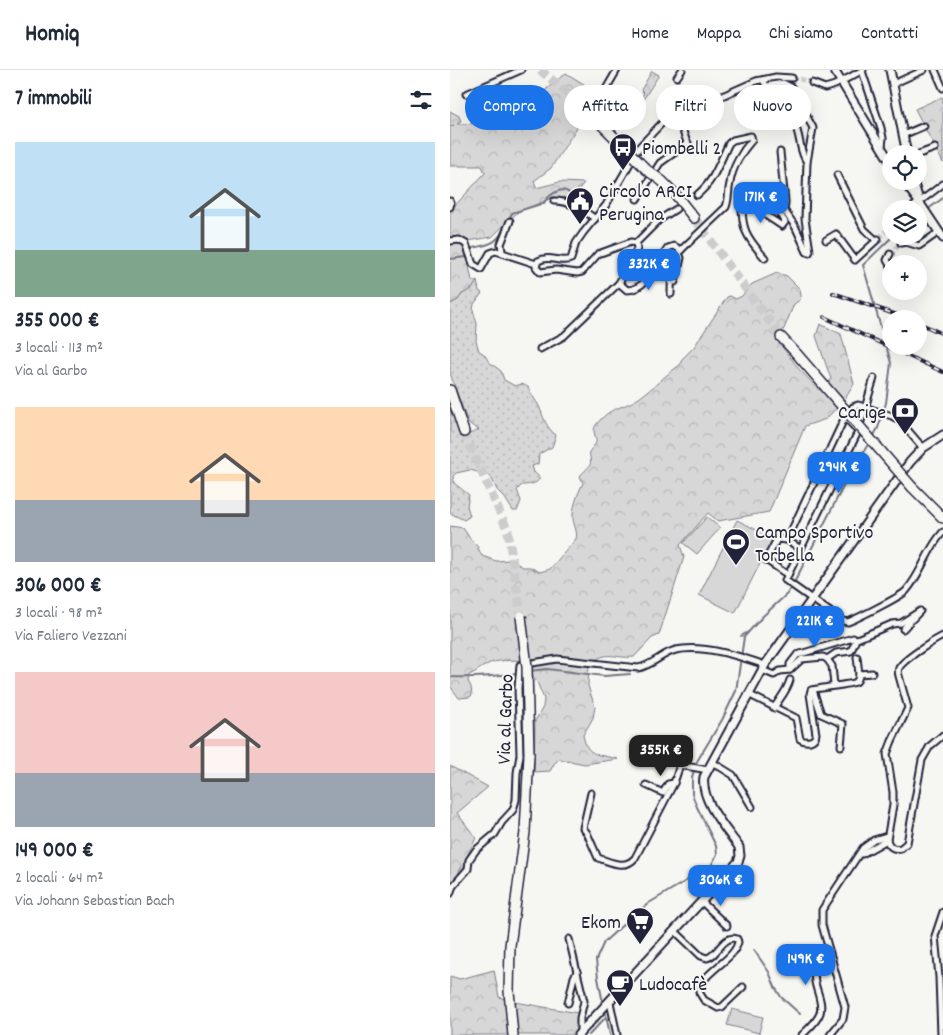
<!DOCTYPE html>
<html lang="it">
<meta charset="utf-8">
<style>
:root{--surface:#fff;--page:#f2f2f3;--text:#1f2937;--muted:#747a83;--line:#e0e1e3;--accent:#1a73e8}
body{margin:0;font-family:Dekko,sans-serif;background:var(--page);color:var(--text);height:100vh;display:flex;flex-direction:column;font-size:19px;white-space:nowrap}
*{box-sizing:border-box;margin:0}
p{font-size:16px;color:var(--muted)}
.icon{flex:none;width:28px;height:28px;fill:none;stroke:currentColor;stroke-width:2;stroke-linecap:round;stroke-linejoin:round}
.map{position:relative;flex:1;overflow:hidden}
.details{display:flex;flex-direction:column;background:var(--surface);width:450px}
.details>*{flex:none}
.banner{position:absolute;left:15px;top:15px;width:402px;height:45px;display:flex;gap:10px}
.buttons{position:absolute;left:432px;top:75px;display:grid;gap:10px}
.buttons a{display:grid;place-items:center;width:45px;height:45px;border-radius:50%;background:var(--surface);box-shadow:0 5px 20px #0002;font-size:25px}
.price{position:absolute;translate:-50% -42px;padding:0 11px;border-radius:10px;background:var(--accent);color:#fff;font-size:16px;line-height:32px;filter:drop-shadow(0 1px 2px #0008)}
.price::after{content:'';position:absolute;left:50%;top:30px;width:15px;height:11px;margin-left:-8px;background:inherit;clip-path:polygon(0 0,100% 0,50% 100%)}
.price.selected{background:#222;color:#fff}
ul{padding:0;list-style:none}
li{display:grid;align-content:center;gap:10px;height:265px;padding:0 15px}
li span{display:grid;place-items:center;height:155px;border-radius:0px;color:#555}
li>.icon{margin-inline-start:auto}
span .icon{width:90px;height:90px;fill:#fffc;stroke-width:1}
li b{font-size:21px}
h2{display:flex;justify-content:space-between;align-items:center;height:60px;padding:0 15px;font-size:21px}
.tag{padding:0 18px;border-radius:22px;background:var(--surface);box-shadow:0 5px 20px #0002;font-size:18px;line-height:45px}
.tag.selected{background:var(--accent);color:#fff}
header{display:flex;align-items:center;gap:30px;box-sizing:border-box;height:70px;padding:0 25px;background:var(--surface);border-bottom:1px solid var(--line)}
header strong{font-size:24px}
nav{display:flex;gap:28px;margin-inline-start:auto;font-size:18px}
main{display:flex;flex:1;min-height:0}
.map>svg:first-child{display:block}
</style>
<header>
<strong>Homiq</strong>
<nav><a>Home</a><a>Mappa</a><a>Chi siamo</a><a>Contatti</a></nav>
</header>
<main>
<section class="details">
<h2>7 immobili<svg class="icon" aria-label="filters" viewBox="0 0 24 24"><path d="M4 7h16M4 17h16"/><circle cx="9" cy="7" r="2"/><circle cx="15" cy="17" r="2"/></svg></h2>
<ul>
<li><span style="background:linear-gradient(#bfe0f5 70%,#7fa58c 0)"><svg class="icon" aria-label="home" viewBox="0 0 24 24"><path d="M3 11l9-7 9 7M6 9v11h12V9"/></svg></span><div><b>355 000 €</b><p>3 locali · 113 m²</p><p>Via al Garbo</p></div></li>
<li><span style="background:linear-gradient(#ffd9b3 60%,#9aa5b1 0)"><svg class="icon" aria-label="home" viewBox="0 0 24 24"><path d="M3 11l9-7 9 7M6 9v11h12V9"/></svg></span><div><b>306 000 €</b><p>3 locali · 98 m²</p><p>Via Faliero Vezzani</p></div></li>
<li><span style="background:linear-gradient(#f6c9c9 65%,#9aa5b1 0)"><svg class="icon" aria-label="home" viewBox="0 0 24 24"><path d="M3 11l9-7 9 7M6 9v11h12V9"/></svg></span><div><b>149 000 €</b><p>2 locali · 64 m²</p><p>Via Johann Sebastian Bach</p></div></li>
</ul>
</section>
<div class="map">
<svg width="493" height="965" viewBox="0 0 493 965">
<defs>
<pattern id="grass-dots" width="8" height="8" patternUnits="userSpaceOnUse" patternTransform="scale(1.25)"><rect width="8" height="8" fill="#d7d7d7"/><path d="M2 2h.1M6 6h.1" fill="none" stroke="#b8b8b9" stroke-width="1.8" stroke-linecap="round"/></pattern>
<pattern id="forest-crowns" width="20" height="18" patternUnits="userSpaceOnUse" patternTransform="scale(1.25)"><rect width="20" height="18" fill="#d7d7d7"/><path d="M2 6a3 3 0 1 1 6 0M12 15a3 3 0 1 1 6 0" fill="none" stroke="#b8b8b9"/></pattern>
</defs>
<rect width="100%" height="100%" fill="#f6f6f2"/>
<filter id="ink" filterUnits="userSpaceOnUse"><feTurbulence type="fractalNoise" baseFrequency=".02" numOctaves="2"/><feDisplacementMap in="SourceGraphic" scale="10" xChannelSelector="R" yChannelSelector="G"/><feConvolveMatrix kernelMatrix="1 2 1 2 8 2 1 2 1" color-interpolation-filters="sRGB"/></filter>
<g filter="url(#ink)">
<path fill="url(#grass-dots)" stroke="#7c7c89" d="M27,211L29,221L32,223L24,234L23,240L27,254L26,271L29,281L34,284L39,292L51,301L54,310L65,316L72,314L78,317C81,325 85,329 89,336C93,346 96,358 106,365L102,377L89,384L88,394L82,396L84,402L90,408C87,414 79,415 72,415L67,420L71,431L67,441H63L55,428L47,420L41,407L38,405L20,400L6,403L3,406L4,413L19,425L17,436L20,446L14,450L0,443V339L12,367L29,360L18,353L0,303V234L8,230L12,224L22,219Z"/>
<g fill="url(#forest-crowns)" stroke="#7c7c89">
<path d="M202,1L209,5L187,39L184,37L194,23L191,20Z"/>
<path d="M116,3L140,18L119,35L133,48L101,98L84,111L86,118L110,112L134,113L121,128L104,127L68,142L42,167L18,171L10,166L0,170V141L35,103L32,96H0V57L4,55L0,56V41L9,46L11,51L7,54L34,53L82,31Z"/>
<path d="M492,27L493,30V93L465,39Z"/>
<path d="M3,172H10L15,176L22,211H27L22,219L12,224L8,230L0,234V174Z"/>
<path d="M327,203L337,206L350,219L351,226L350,230L344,234L334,259L327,267L330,274L349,299L369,320L381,309L366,266L370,254L391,264L404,314L395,329L376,349L355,356L319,442L268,451L258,443L230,475L234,487L209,565L202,568L184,587C163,589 159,579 139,594L138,616L145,637L143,648L133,665C137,687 148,684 168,689L135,694L109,689L104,694L100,701L84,702L85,651L93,637L94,629L87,612L80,604V590C67,591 52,589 40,593C32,596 27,602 19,605L18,611L21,617L22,625L20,627L9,628L0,616V456L13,458L21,470L27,476L32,486L46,491L60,490L73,497H80L90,502L100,499L126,469C128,462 124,456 123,449C122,438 128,423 133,413L130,406C139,395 143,398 139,382L146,373C147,366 141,362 146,355C160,336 173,339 189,328C204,318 216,304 231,294V290L244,277L277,227L280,226L286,229L292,226L302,214Z"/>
<path d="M0,696L38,717L7,743L26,768L0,820Z"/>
<path d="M44,900L49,927L65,932L128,943L126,960L123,965H0V906L10,909Z"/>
</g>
<g fill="#d7d7d7" stroke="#7c7c89">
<path d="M257,447L270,458L247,484L233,473Z"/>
<path d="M287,450L323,468L285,543L249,525Z"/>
<path d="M282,939L313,947L309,963L277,955Z"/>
</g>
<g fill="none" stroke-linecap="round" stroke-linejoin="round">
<g stroke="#757583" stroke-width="2">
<path d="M477,140L493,128"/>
<path d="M59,149L62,143L94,133C97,127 108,118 116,121C119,122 121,125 123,127"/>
<path d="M0,189L16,187L23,178C40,174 46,174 55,158"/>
<path d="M423,367L428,358L436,333L441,293L413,195L443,166"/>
<path d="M291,566L298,562"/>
<path d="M79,601L97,599L154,606L180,604"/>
<path d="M0,607C25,608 50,606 75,602"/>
<path d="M240,808L245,813"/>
<path d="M304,880L319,902L325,917L331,927L350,944"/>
<path d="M153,933L148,908L146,890L154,872L176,852L199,833L261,796L267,784L266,776L247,737L242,724V708L246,693L272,650L286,621L294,567L313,546L337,524L346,509L399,405L419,373"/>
<path d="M155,940L160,965"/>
<path d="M139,965L156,947"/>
</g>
<g stroke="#cccccd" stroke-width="5" stroke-dasharray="5 2.5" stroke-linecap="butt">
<path d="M342,8L350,9L362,13"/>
<path d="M429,168L441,157"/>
<path d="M440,184L451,173"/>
</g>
<g stroke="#cccccd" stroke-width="9" stroke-dasharray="9 4.5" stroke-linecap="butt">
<path d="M90,0L130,33"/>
<path d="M244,148L331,267"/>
<path d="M14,362L58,461L71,546"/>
</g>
<g stroke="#22223b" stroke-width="9">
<g id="street">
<path d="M485,0L493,18"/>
<path d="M412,1L431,58L433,68L432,77"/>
<path d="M227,7L232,0"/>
<path d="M313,10L316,16L333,13L341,17L363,58L357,92L355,149L360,181L359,183L357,182L345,156L334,140L335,132L330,82"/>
<path d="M362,13L375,18L385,15L413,0"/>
<path d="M443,14L474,0"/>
<path d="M156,19L167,0"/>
<path d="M16,24L71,0"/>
<path d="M227,45L238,75"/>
<path d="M329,46C355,49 345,77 357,92"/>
<path d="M453,65L474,56"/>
<path d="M469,84L485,78"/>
<path d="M387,105L414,159L426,170"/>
<path d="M187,129L210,93L238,73"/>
<path d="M0,131L1,133L0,137"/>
<path d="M104,131C119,131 133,139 145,149"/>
<path d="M460,139L493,114"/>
<path d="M441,157V156"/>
<path d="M376,170L386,164L405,190L428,169"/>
<path d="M0,171L9,170L16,174L23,194L31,199L40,183L46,181L86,194"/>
<path d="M186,173L181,172L148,184L132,202L127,203L106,200L90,202L86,197L88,191C101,184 110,194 121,189L126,173L133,163L156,135L190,76L213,52L306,11L326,7L342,8"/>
<path d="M451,173L456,172L469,176L489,162"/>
<path d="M52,181L51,174L60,151"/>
<path d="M440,184L437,190L441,197"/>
<path d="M315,188C295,166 291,158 292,127L294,126L309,128L317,146L332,156L335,152C329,144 325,135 334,128"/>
<path d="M225,212L231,188L229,183"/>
<path d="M169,213L177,220C197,220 208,192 218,178L224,176L231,180"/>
<path d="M221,224C221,209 222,192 231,180L276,137C279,129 278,121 280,113C282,98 292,81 302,70L301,66L283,70L279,73C269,93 265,110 247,125"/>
<path d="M90,279L114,266L169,213L187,179L186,173L209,150L226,139"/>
<path d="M409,358L424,308"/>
<path d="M473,378L449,350L442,346L408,335L403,337L395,347L337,470L327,469L316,490L338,505L335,510L393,551L398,552C408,548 450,527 456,521C472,503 477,479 493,462"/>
<path d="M337,470L351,479"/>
<path d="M338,505L407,364L408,361L395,347"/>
<path d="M493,566C483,571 454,589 449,598C448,601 448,603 449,606L458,638L442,671L437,684L443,722V735L437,770C439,777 444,780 451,778L457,773L472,690L480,676L493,665"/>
<path d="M407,587L409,604"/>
<path d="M377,589L386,583L401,581L405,572"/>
<path d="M312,600L324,605L330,601L340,600L352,589L373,587L377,589L382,596L384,615"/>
<path d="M340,600V594L347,585L403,568L407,569L442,554L451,553L470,541L453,559"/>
<path d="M363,620L371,644L393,654L391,676"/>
<path d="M298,624L346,648L350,669C356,673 365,672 366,664L360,624L361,620C368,618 404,614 406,612C408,610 409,606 409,604L422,603"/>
<path d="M324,638C330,628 337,621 340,610"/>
<path d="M262,692L283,705L302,737"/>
<path d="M196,715L213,723L218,714L224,713"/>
<path d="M141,723L133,758L137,763L148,788C161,792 175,800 185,788L224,713L230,695L258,700"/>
<path d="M412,784L437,770"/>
<path d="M0,824L3,816L18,799L19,790L26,780L45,764L52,752L63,740L66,730L67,703L70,685L68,618L70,595L107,589L188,598C202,596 212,583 226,580C252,574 290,586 315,595"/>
<path d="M252,832L277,856"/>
<path d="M225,861L251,886L257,888C268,886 273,864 287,869L288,872C285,890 250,903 249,922L254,930L268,938L272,937L293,917"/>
<path d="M119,869L134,931L130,948V964"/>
<path d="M160,932L167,965"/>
<path d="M118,933L124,907L127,902"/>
<path d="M352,965C358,959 367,952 370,943C376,923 347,902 382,889"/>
<path d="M380,965L393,949L395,937L372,855V840L413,778L424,770L437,766"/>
<path d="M491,965L489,907L485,866L493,842"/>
</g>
</g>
<g stroke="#22223b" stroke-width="11">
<g id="secondary">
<path d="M384,0L441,93"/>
<path d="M440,0L457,84"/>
<path d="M453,111L469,132L493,168"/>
<path d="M463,111L468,127"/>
<path d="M128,965L288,792L290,786L289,777C276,759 250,730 254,707L315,595L460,392L473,378L493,365"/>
</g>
</g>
<g stroke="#22223b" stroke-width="12">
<g id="highway">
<path d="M225,124L244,148"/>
<path d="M331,267L346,283"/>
<path d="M0,320L14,362"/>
<path d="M462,417L493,448"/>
<path d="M63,965L59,921L60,876L75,762L79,684"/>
</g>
</g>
<use href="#street" stroke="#f6f6f2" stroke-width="5"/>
<use href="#secondary" stroke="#f6f6f2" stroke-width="7"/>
<use href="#highway" stroke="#f6f6f2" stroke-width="9"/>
<g stroke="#22223b" stroke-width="4">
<g id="rail">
<path d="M383,223L459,249"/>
<path d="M374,247L493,302"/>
<path d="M469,253L493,264"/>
</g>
</g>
<use href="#rail" stroke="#f6f6f2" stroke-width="2" stroke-dasharray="5.5" stroke-linecap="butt"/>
<g stroke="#22223b" stroke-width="12" stroke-linecap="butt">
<g id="highway-bridge">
<path d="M130,33L197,100L212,111L225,124"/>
<path d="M346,283L462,417"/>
<path d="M71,546L77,597L79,684"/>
</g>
</g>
<use href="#highway-bridge" stroke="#f6f6f2" stroke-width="9"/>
</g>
</g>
<defs>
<g id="bus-pin" transform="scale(1.4375)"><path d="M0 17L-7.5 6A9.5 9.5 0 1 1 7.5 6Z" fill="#22223b" stroke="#f6f6f2"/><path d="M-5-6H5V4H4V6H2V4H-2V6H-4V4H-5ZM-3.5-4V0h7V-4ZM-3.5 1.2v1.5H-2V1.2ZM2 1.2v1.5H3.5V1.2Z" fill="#fff"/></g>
<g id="civic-pin" transform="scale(1.4375)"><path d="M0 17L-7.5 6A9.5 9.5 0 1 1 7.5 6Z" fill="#22223b" stroke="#f6f6f2"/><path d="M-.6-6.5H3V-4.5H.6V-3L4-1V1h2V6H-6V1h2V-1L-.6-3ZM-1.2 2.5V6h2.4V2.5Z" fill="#fff"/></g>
<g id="bank-pin" transform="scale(1.4375)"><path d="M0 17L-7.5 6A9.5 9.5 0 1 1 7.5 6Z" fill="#22223b" stroke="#f6f6f2"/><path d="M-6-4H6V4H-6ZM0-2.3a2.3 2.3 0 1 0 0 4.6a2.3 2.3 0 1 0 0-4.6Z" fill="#fff"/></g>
<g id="stadium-pin" transform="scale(1.4375)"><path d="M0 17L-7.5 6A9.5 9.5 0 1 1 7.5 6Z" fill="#22223b" stroke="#f6f6f2"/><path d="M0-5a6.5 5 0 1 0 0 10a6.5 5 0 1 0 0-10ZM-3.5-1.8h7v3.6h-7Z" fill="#fff"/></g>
<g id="supermarket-pin" transform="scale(1.4375)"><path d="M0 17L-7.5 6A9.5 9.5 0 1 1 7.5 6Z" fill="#22223b" stroke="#f6f6f2"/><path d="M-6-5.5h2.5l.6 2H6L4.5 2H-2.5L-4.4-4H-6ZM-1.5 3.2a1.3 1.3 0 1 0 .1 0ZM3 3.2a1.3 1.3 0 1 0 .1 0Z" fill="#fff"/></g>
<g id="cafe-pin" transform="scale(1.4375)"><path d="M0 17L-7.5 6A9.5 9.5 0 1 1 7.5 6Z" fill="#22223b" stroke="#f6f6f2"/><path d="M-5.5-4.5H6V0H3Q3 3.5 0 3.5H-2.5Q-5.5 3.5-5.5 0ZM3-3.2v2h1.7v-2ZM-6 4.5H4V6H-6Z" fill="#fff"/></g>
</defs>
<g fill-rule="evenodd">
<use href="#bus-pin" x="173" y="77"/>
<use href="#civic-pin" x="130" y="131"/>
<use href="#bank-pin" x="455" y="341"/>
<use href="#stadium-pin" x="286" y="472"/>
<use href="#supermarket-pin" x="190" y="851"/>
<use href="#cafe-pin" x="170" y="913"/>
</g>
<g text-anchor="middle" stroke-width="4" stroke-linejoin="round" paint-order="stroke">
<g font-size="20" fill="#22223b" stroke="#f6f6f2" text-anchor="start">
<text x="192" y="84">Piombelli 2</text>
<text x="149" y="127">Circolo ARCI<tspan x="149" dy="23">Perugina</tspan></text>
<text x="436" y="348" text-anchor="end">Carige</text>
<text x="305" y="468">Campo Sportivo<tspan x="305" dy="23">Torbella</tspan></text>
<text x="171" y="858" text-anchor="end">Ekom</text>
<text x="189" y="920">Ludocafè</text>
</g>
<g font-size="20" fill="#22223b" stroke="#f6f6f2">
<text transform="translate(54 649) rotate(-88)" y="7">Via al Garbo</text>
</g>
</g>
</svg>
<div class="buttons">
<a><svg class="icon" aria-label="locate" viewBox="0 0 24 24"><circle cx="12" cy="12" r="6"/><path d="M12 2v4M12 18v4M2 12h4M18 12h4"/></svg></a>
<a><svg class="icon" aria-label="layers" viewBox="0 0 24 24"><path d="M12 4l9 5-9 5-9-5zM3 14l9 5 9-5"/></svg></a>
<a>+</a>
<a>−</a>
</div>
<b class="price" style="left:311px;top:154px">171K €</b>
<b class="price" style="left:199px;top:221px">332K €</b>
<b class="price" style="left:389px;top:424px">294K €</b>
<b class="price" style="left:365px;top:578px">221K €</b>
<b class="price selected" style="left:211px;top:707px">355K €</b>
<b class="price" style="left:271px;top:837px">306K €</b>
<b class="price" style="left:356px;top:916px">149K €</b>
<div class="banner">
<a class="tag selected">Compra</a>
<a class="tag">Affitta</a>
<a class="tag">Filtri</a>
<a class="tag">Nuovo</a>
</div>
</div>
</main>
